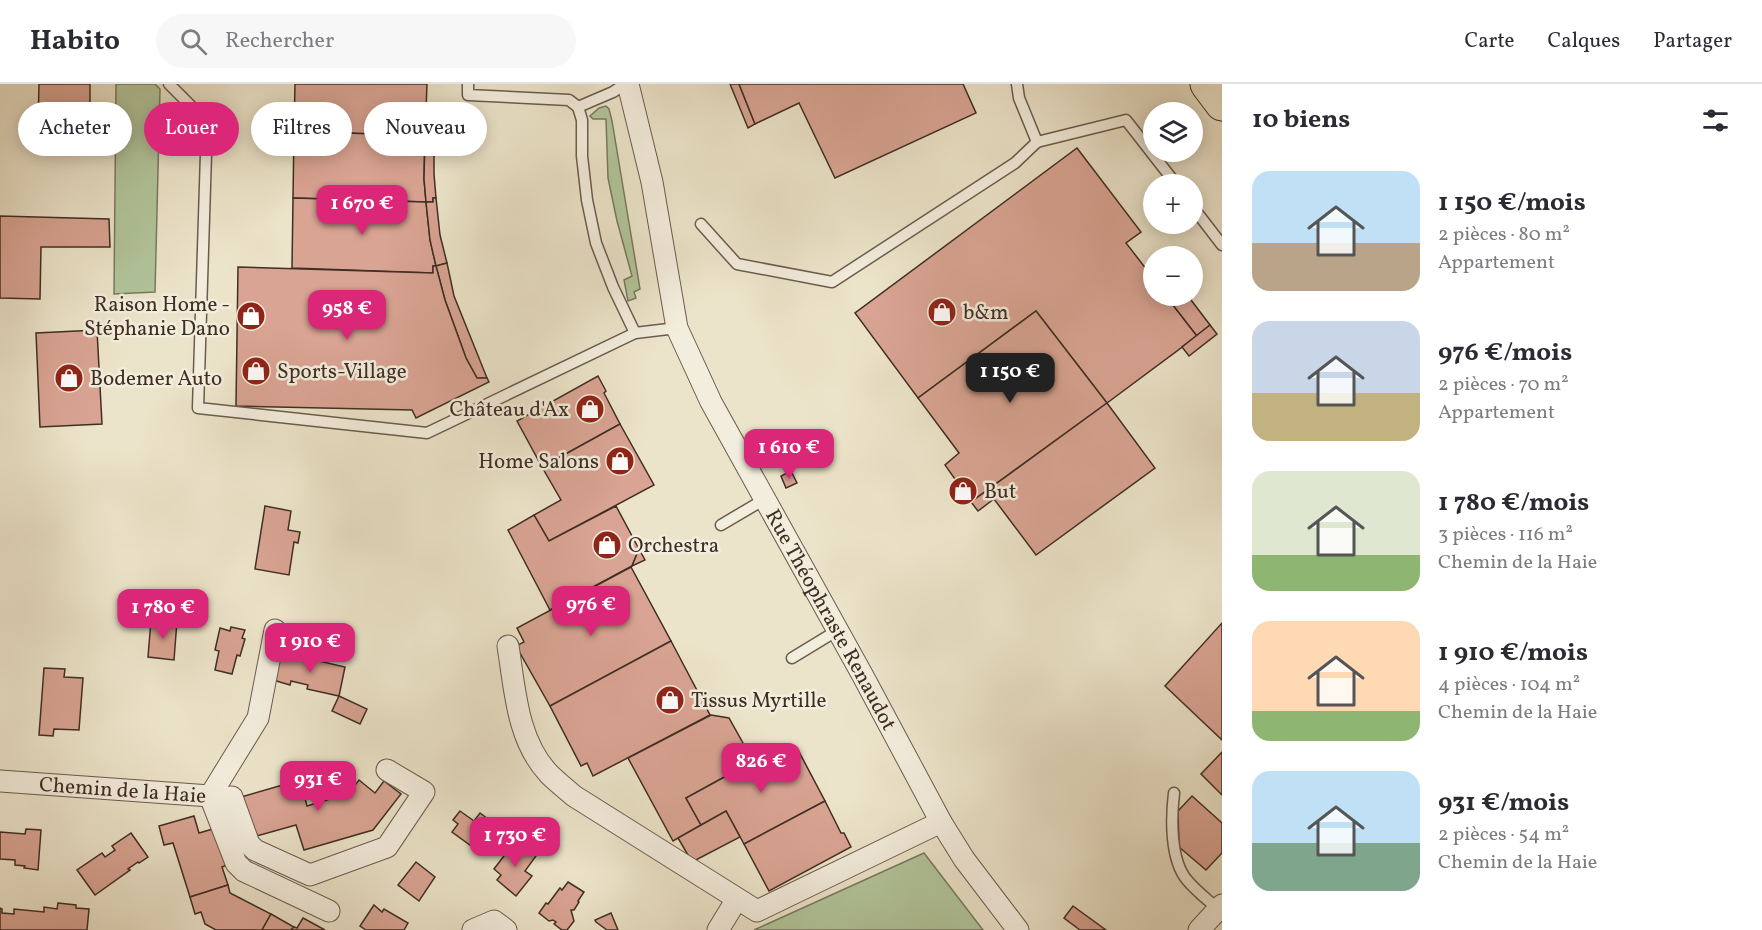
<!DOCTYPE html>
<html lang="fr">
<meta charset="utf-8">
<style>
:root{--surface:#fff;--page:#f7f7f7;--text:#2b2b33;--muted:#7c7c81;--line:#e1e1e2;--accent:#db2777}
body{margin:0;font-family:Vollkorn,serif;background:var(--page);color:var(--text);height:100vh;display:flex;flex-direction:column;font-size:22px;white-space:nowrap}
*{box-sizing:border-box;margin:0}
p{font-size:20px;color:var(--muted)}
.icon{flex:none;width:33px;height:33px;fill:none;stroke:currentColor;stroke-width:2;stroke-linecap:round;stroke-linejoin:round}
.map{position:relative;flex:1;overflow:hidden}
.details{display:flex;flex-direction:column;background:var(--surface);width:540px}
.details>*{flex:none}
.guide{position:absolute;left:18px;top:18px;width:570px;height:54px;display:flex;gap:12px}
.tools{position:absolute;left:1143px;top:18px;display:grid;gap:12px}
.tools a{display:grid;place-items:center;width:60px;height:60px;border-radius:50%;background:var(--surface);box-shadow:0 3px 15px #0003;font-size:30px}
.price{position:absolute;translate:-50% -51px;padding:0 14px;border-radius:12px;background:var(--accent);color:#fff;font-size:20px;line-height:39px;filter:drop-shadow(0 2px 3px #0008)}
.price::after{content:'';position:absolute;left:50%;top:36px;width:18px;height:14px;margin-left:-9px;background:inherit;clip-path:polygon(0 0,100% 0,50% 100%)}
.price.current{background:#222;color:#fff}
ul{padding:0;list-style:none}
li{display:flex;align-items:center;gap:18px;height:150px;padding:0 30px}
li span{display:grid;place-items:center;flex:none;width:168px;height:120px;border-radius:18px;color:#555}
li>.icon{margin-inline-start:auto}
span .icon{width:72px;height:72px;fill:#fffc;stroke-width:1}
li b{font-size:26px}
h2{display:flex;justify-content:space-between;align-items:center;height:72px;padding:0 30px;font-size:26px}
.chip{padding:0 21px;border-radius:27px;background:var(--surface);box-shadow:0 3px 15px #0003;font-size:21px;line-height:54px}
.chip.current{background:var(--accent);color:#fff}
header{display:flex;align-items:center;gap:36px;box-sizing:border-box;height:84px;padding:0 30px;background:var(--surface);border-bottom:2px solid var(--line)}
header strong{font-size:28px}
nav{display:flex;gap:33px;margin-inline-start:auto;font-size:21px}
.search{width:420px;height:54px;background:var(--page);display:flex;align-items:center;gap:15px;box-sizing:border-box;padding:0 21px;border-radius:33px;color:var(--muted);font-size:22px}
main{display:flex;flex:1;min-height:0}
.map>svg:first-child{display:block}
</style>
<header>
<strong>Habito</strong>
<div class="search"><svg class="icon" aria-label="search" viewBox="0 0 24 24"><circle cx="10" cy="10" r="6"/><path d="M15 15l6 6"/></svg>Rechercher</div>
<nav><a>Carte</a><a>Calques</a><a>Partager</a></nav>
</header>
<main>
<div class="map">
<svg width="1222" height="846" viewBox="0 0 1222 846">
<rect width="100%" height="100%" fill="#ece4ca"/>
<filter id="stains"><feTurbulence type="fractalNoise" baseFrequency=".00333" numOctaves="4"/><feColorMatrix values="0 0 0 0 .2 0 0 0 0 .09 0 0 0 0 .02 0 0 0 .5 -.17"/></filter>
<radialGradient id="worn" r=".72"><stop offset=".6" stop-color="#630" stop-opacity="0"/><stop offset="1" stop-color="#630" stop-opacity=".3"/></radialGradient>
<g fill="#b2c59b" stroke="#797a60" stroke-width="1.5">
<path d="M116,0H155L160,5L155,208L114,210Z"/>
<path d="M606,22L609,25L612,37L640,205L634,208L636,214L628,217L624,196L632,192L617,137L608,94L606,35H593L590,32L599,24Z"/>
<path d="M924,769L983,846H754Z"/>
</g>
<g fill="#d9a493" stroke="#402e24" stroke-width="1.5">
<path d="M39,0H90V29H81V44L38,43Z"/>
<path d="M295,0H427L425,52L294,47Z"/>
<path d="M730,0H739L755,40L748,44Z"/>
<path d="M739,0H963L976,29L835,94L799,19L755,40Z"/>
<path d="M294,47L425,52L424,95L426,118L293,114Z"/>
<path d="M425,52L434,53V90L436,114H433V118H426L424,95Z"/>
<path d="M1077,64L1141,148L1126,159L1154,195V212H1166L1197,252L1107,319L1036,227L918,314L855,229Z"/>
<path d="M293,114L426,118L430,156L436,182H433V189L292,184Z"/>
<path d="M433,114H436L440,151L447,179L436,182L430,156L426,118H433Z"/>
<path d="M0,132L109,135L110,163H41L40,215L0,214Z"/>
<path d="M447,179L454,212L487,294H477L466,274L445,216L436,182Z"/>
<path d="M433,182H436L445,216L466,274L477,294H487L489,298L416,334L412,326L236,322L238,183L433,189Z"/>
<path d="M1166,212H1188L1210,241L1197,252Z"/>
<path d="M1036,227L1107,319L971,418L945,381L959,369L918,314Z"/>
<path d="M1210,241L1217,250L1189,272L1182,263Z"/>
<path d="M97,246L102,340L40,343L36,249Z"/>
<path d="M598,292L606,307L604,309L620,340L542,383L517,337Z"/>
<path d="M1107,319L1155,384L1036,471L994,415L978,427L971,418Z"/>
<path d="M620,340L654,401L549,457L534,431L561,416L542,383Z"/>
<path d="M791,387L797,399L786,404L781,392Z"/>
<path d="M265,422L291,427L288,446L300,448L298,459L294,458L289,491L255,485Z"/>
<path d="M616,422L639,465L632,482L550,526L508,446L534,431L549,457Z"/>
<path d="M639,465L645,476L632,482Z"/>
<path d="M631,483L671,557L550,622L516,562L524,558L517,544Z"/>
<path d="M151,536L177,537L174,576L148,573Z"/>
<path d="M1222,539V656L1165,602Z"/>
<path d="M231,543L245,546L242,554L245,555L240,572L237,571L232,590L215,586L219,567L215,566L220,544L230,547Z"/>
<path d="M671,557L710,631L593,692L587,679L581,682L550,622Z"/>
<path d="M280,568L345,583L339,612L307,605L308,601L291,597L290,601L273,596Z"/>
<path d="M44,584L65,585L64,593L83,594L79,646L54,645L53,652L39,651Z"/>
<path d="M339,612L367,625L360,640L332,627Z"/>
<path d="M711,631L729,634L753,677L686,714L701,741L673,757L628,674Z"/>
<path d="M785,660L797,664L825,717L744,760L726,727L701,741L686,714Z"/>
<path d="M1222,668V711L1201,690Z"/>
<path d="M300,696L307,722L349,709L359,696L375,709L384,697L401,710L373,746L304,766L296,741L253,753L241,713Z"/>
<path d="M1192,712L1222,739V769L1206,786L1179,763L1178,727Z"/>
<path d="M825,717L841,749H844L851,763L769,807L744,760Z"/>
<path d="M460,727L474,737L480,729L501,745L490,759L482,754L474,764L452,748L458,740L453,736Z"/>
<path d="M726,727L740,753L692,778L678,754Z"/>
<path d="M194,732L199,749L216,744L227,781L222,783L228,801L190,813L173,759L164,761L159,742Z"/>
<path d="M26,745L41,746L38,786L24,784L25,782L15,781V776L0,775V748L25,750Z"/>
<path d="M131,749L148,773L139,779L138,778L128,785L130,786L95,811L77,786L102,769L105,773L115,766L112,762Z"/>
<path d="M516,756L536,772L525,787L532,792L516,812L497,796L501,791L494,785Z"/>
<path d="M416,778L435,793L419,817L398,801Z"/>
<path d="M568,798L584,808L578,817L579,818L574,826H571L574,837L567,846H562L554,840L556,838L553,836L549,837L539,829L546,819L548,820L560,804L562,806Z"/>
<path d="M228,801L230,809L271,830L262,846H216L205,840L201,828L195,830L190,813Z"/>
<path d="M58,819L76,821V824L89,825L87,846H0V824L2,825V829L14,830V825L44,828V823L57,825Z"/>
<path d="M374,821L382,828L384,825L408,839L404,846H366L360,842Z"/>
<path d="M1073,822L1106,846H1080L1064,834Z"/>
<path d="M611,829L618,846H607L596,838L595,836Z"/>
<path d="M271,830L292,842L294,843L291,846H262Z"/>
<path d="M303,834L325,846H291L294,843L297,844Z"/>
</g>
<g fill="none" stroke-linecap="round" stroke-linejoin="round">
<g stroke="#6b5c4e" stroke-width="13">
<g id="lane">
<path d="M169,0L207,38L198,324L427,349L635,249"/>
<path d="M468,0V11L569,16L578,23L582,36V72L587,116L596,159L613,203L635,249L677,244"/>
<path d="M578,23L613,8L625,0"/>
<path d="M1037,58L1126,36L1176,100"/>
<path d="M1192,122L1222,161"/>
<path d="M701,140L737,180L832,198L1015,79L1037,58L1019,14L1017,0"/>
<path d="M721,441L765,415"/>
<path d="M792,574L838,546"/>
<path d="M1174,709C1171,734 1170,776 1187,796C1196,807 1208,816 1218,825"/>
</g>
</g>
<g stroke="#6b5c4e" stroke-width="23">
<g id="street">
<path id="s1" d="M628,0L652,98L677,244L711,318L863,592L941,738L964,775L1018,846"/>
<path d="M508,562C515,606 517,656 549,690C557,698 566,705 574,712L757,827L941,738"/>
<path id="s2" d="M0,697L210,712L258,634L275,546"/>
<path d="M210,712L236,779L244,787L329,827"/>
<path d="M211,715L232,713L249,760L255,766L310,791L387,763L424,708L387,686"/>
<path d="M473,846L494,837L506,846"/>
<path d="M718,846L737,815"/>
<path d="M1199,846L1222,821"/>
</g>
</g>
<g stroke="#402e24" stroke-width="35">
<path id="highway" d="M1207,0L1222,20"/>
</g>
<use href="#lane" stroke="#f3eddd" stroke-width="10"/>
<use href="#street" stroke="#f3eddd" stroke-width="21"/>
<use href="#highway" stroke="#ece4ca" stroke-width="33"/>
</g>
<defs>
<g id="shop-disc" transform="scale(1.5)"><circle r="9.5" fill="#8f2418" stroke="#f3eddd"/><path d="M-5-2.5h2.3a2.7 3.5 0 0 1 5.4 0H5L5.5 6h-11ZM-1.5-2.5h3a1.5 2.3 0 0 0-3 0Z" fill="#fff"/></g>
</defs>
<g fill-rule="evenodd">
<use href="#shop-disc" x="942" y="228"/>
<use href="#shop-disc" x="251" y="232"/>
<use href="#shop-disc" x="256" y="287"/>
<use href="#shop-disc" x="69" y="294"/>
<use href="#shop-disc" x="590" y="325"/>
<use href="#shop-disc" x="620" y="377"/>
<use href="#shop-disc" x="963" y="407"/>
<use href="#shop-disc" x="607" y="461"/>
<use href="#shop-disc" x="670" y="616"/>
</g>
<g text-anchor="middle" stroke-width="5" stroke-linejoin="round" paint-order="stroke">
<g font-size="21" fill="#402e24" stroke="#f3eddd" text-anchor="start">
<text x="230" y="227" text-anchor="end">Raison Home -<tspan x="230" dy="24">Stéphanie Dano</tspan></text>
<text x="963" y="235">b&amp;m</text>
<text x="277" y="294">Sports-Village</text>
<text x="90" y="301">Bodemer Auto</text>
<text x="569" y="332" text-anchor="end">Château d'Ax</text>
<text x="599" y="384" text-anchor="end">Home Salons</text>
<text x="984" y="414">But</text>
<text x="628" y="468">Orchestra</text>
<text x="691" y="623">Tissus Myrtille</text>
</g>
<g font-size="21" fill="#402e24" stroke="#f3eddd">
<text dy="7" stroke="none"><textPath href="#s1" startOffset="579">Rue Théophraste Renaudot</textPath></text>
<text dy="7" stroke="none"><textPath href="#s2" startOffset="123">Chemin de la Haie</textPath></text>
</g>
</g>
<rect width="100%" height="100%" filter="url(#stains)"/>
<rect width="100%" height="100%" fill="url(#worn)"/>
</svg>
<div class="tools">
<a><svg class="icon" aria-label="layers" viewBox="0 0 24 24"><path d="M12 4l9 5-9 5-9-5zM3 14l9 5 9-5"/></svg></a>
<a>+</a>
<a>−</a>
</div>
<b class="price" style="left:362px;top:152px">1 670 €</b>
<b class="price" style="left:347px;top:257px">958 €</b>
<b class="price current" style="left:1010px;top:320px">1 150 €</b>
<b class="price" style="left:789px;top:396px">1 610 €</b>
<b class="price" style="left:591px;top:553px">976 €</b>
<b class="price" style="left:163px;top:556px">1 780 €</b>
<b class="price" style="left:310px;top:590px">1 910 €</b>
<b class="price" style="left:761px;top:710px">826 €</b>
<b class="price" style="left:318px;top:728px">931 €</b>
<b class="price" style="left:515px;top:784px">1 730 €</b>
<div class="guide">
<a class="chip">Acheter</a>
<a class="chip current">Louer</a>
<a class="chip">Filtres</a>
<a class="chip">Nouveau</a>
</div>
</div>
<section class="details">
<h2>10 biens<svg class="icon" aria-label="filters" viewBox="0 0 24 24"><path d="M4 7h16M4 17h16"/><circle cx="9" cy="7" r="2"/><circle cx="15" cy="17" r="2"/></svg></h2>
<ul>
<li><span style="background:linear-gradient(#bfe0f5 60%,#b9a48a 0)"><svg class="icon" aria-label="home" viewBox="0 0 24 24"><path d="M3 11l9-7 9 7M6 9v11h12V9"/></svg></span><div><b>1 150 €/mois</b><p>2 pièces · 80 m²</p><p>Appartement</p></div></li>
<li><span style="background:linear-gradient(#c9d6e8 60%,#c2b280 0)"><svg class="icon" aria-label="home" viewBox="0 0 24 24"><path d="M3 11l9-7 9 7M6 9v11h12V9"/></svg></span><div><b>976 €/mois</b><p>2 pièces · 70 m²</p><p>Appartement</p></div></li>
<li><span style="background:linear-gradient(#dfe7d0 70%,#8fb573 0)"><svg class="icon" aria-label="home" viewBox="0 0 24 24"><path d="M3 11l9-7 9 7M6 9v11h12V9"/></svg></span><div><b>1 780 €/mois</b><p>3 pièces · 116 m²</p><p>Chemin de la Haie</p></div></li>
<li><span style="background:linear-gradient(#ffd9b3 75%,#8fb573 0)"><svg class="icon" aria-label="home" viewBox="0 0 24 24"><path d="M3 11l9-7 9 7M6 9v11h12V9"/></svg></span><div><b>1 910 €/mois</b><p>4 pièces · 104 m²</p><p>Chemin de la Haie</p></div></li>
<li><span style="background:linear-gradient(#bfe0f5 60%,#7fa58c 0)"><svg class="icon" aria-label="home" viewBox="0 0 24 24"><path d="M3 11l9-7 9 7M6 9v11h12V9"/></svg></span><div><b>931 €/mois</b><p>2 pièces · 54 m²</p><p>Chemin de la Haie</p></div></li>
</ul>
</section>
</main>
